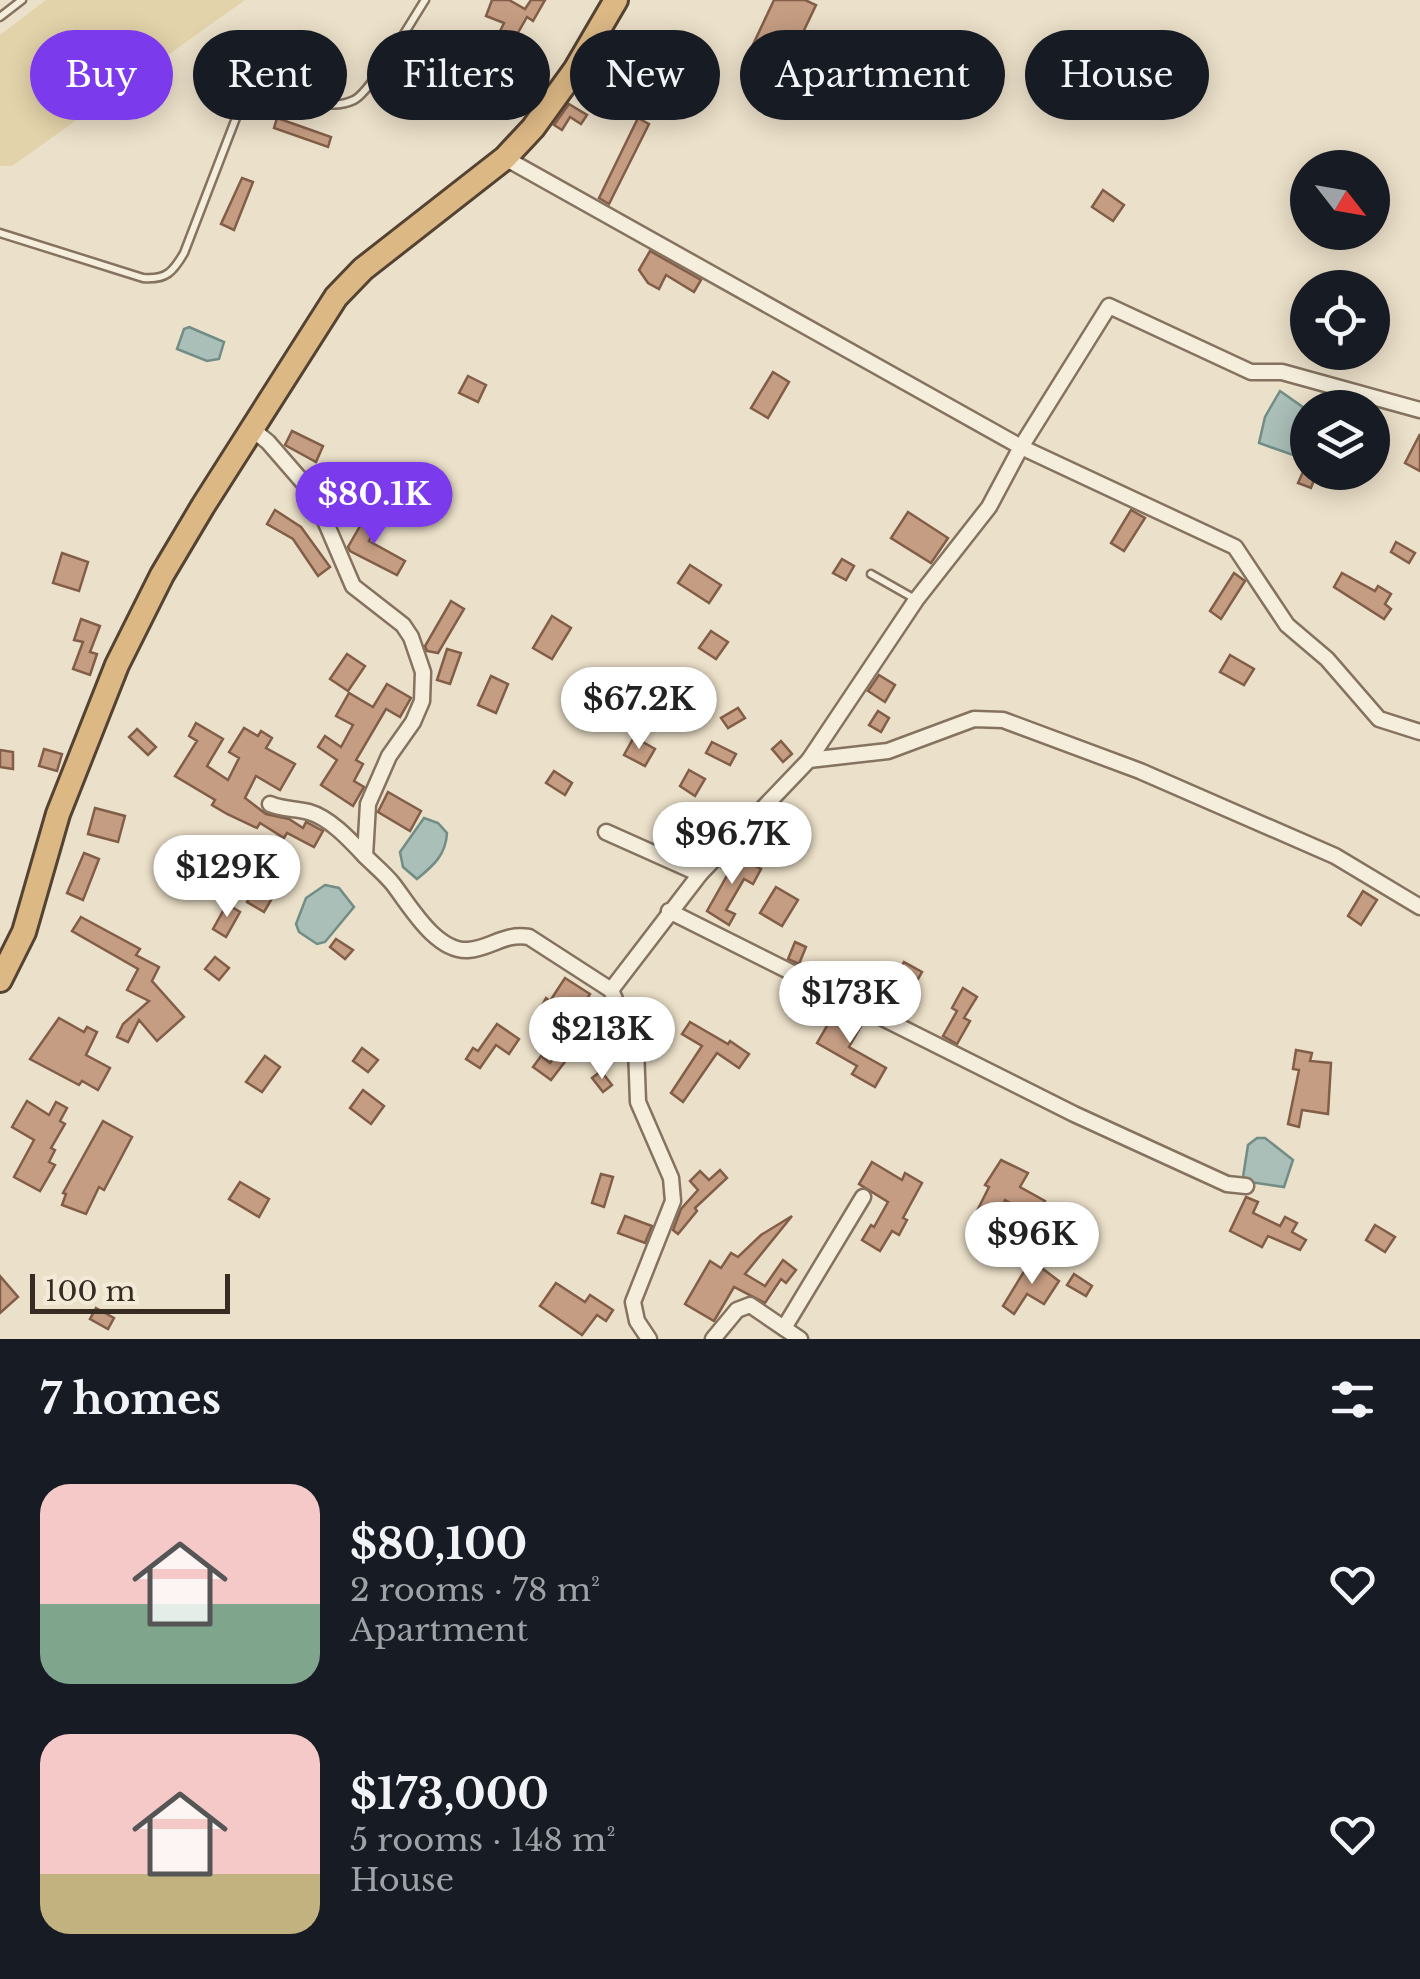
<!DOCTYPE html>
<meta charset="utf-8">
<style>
:root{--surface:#171b24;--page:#242831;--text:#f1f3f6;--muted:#9ea1a6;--accent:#7c3aed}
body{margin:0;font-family:"Libre Baskerville",serif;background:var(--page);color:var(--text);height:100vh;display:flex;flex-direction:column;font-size:38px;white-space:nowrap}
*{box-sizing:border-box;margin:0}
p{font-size:32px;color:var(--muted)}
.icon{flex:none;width:55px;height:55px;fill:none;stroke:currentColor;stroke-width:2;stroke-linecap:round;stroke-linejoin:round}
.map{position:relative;height:1339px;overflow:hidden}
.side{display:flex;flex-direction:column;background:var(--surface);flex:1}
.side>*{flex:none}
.banner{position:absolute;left:30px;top:30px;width:1360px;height:90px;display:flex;gap:20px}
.needle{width:65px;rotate:121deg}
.tools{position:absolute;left:1290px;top:150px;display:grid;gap:20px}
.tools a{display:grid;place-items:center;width:100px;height:100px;border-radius:50%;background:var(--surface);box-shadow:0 5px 25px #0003;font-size:50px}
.scale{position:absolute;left:30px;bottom:25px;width:200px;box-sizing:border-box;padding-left:10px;border:5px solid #372c22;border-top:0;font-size:28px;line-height:35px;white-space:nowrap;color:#372c22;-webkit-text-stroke:8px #f3ebd8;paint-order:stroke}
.price{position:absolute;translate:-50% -85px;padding:0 22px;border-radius:35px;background:#fff;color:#222;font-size:32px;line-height:65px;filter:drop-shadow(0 2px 5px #0008)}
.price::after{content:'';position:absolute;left:50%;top:60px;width:30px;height:22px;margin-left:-15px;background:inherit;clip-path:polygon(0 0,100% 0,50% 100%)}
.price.current{background:var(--accent);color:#fff}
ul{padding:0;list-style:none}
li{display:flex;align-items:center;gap:30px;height:250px;padding:0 40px}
li span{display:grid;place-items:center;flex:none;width:280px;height:200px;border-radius:30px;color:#555}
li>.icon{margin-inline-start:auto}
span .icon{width:120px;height:120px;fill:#fffc;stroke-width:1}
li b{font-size:42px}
h2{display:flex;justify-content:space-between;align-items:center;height:120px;padding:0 40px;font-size:42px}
.chip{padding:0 35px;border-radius:45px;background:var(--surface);box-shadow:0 5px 25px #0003;font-size:35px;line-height:90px}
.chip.current{background:var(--accent);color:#fff}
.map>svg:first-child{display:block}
</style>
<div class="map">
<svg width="1420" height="1339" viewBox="0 0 1420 1339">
<rect width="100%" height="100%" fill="#ebe0c9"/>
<path fill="#e3d3aa" d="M46,0H245L12,166H0V35Z"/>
<g fill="#aabfb8" stroke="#718d86" stroke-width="2.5">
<path d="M189,327L224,342L219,359L207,361L177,349L184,329Z"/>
<path d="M1280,391L1307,410V422L1293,455L1259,443L1265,417Z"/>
<path d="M424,818L438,823L447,833C446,855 433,866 417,879L403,867L400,852Z"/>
<path d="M325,885L339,888L354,907L325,942L317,944L299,932L296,924L306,898Z"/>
<path d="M1257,1138H1265L1293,1160L1284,1187L1250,1182L1243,1177L1248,1145Z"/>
<circle cx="1077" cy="1239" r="15"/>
</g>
<g fill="#c59d83" stroke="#825e48" stroke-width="2.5">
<path d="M492,0H509L525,9L531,0H545L533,21L527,17L515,38L521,41L507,70L486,60L504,23L486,16Z"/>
<path d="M774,0H805L816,5L787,66L751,49Z"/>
<path d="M676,33L689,40L682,54L669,47Z"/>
<path d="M616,78L640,92L634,102L610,88Z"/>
<path d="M569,104L587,115L581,124L570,117L562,130L554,125Z"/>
<path d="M277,118L331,137L328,147L274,128Z"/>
<path d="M638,118L649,124L609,204L599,198Z"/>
<path d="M242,178L253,182L234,230L221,224Z"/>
<path d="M1103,190L1124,205L1113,221L1092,207Z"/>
<path d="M650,251L701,280L694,292L666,275L659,289L648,283L639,270Z"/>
<path d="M773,372L789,382L768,418L751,408Z"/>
<path d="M468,376L486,385L478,402L459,393Z"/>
<path d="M292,431L323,446L316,462L285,445Z"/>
<path d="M1420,434V471L1405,463Z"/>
<path d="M1303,472H1317L1311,488L1298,483Z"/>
<path d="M275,510L301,527L330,567L318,576L293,539L267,524Z"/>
<path d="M1131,510L1145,518L1124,551L1111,543Z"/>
<path d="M908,512L948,538L931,563L891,538Z"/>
<path d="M367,514L380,521L369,541L405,561L397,575L350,551L348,547Z"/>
<path d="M1396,542L1415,553L1409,563L1391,552Z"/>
<path d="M62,553L88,562L79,591L53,583Z"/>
<path d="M842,559L854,566L846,580L833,573Z"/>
<path d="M690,565L721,585L709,603L678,583Z"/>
<path d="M1234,573L1245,581L1221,619L1210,611Z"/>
<path d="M1342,573L1375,591L1378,586L1391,594L1385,604L1391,609L1384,619L1334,587Z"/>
<path d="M451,601L464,609L438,653L427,651L425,646Z"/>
<path d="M552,616L571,628L552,659L533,648Z"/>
<path d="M81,619L100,626L90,652L97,654L90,675L73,669L83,642L74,640Z"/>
<path d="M711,631L728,642L716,659L699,648Z"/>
<path d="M447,649L461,653L450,684L437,680Z"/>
<path d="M347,654L365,666L348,691L330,679Z"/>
<path d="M1230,655L1254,669L1244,685L1220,672Z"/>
<path d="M879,675L895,685L885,702L868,691Z"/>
<path d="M491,676L508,684L496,713L478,705Z"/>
<path d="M387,684L411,698L400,717L386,709L356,760L363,764L354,781L364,787L353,806L321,785L337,760L318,747L325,736L341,747L353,725L336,716L349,693L373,707Z"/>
<path d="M738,708L745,718L728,728L721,718Z"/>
<path d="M878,711L889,718L881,732L869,725Z"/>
<path d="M196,723L223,739L207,766L228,780L239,758L229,752L244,728L258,736L261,731L272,738L266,748L295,764L280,790L256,776L245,798L266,814L289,819L303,828L306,822L323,831L314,847L287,833L284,838L260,823L257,828L227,814L212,805L215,800L175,776L197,741L189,736Z"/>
<path d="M137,729L156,747L148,755L129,737Z"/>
<path d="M634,737L655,749L645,766L624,755Z"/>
<path d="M781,741L792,754L783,762L772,749Z"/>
<path d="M712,742L736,754L730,765L706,753Z"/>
<path d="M44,749L62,754L57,771L39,766Z"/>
<path d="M0,750L13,752V769L0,767Z"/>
<path d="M689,770L705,779L695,796L680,786Z"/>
<path d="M554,771L572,783L565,795L546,783Z"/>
<path d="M388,792L421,811L410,831L378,812Z"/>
<path d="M688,804L719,822L709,839L678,820Z"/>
<path d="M95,808L125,816L118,842L88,834Z"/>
<path d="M277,851L294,861L264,912L247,902Z"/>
<path d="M84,853L99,859L83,900L67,893Z"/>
<path d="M212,857L236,870L227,887L203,874Z"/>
<path d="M731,857L740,862L742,859L761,869L753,884L744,879L726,910L735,914L729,925L707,911L729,872L722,868Z"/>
<path d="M776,887L798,900L782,926L760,913Z"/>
<path d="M1363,891L1377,900L1361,925L1348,916Z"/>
<path d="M227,904L240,912L226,937L213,929Z"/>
<path d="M81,917L140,949L136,955L159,967L152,981L184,1017L157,1041L139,1020L128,1042L117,1037L123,1024L149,1001L127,990L138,969L72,931Z"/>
<path d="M336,939L353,950L345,959L330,947Z"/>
<path d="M795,942L806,947L799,964L788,959Z"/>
<path d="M215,957L229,968L219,980L205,969Z"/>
<path d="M904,962L922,972L899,1012L882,1002Z"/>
<path d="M565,978L590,994L571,1023L578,1027L568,1041L549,1028L555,1018L540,1009L546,998L550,1001Z"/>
<path d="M963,988L977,997L964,1018L970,1021L957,1044L943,1036L957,1011L952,1008Z"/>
<path d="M838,1007L864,1021L849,1047L886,1068L875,1087L852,1074L857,1066L817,1043Z"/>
<path d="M59,1018L84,1032L87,1027L97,1032L86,1055L110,1068L98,1090L82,1081L79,1085L30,1059Z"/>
<path d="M690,1022L728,1044L730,1041L749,1054L739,1068L717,1053L683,1102L671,1093L702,1046L682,1034Z"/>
<path d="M497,1024L519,1039L509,1054L496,1045L480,1068L466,1059L473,1048L478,1051Z"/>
<path d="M564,1042L574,1050L551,1080L533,1067L541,1056L550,1063Z"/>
<path d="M362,1048L378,1060L368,1072L353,1061Z"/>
<path d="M1296,1050L1312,1053L1310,1061L1331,1063L1328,1114L1302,1110L1299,1127L1288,1124L1299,1070L1293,1069Z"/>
<path d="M265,1056L280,1067L262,1092L246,1082Z"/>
<path d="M601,1071L612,1085L603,1092L592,1078Z"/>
<path d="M363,1090L384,1106L371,1124L350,1108Z"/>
<path d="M27,1101L49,1115L56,1102L67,1108L60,1121L65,1124L51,1148L55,1150L49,1162L55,1165L40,1191L14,1177L34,1140L12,1127Z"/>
<path d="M103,1121L132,1137L104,1190L99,1187L86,1214L62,1205L66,1194L63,1193Z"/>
<path d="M1001,1160L1028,1173L1020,1187L1045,1201L1036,1218L1005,1200L998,1214L993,1211L981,1235L968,1229L989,1187L985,1185Z"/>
<path d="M872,1162L902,1180L905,1173L922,1183L903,1218L907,1220L899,1235L892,1231L880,1251L862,1240L871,1225L874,1227L888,1202L859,1184Z"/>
<path d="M720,1170L727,1178L695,1208L697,1211L678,1234L673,1230L681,1209L698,1190L690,1181L700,1171L709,1180Z"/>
<path d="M601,1174L613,1177L604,1207L592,1203Z"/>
<path d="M240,1182L269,1199L259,1217L229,1199Z"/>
<path d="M1246,1197L1258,1202L1253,1213L1280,1226L1285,1217L1297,1223L1292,1232L1306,1240L1300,1250L1268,1236L1262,1247L1230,1231Z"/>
<path d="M625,1216L652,1226L645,1243L618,1233Z"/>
<path d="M792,1216L745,1274L765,1286L783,1260L796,1270L786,1283L781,1279L765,1303L734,1287L714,1321L685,1304L710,1261L721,1268L731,1253L738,1257L761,1235Z"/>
<path d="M1375,1225L1395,1237L1385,1252L1366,1240Z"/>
<path d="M1031,1260L1059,1281L1044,1304L1027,1294L1014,1314L1003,1306Z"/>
<path d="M1074,1274L1092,1286L1086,1296L1067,1285Z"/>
<path d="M0,1276L18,1297L0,1313Z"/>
<path d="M556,1283L585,1302L590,1295L613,1310L606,1321L597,1315L582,1335L540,1306Z"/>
<path d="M96,1308L114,1318L108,1329L90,1319Z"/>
</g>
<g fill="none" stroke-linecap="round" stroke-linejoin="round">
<g stroke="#857360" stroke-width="11">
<g id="service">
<path d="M0,17L22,0"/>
<path d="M0,233L143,278C166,280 173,272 184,253L236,118C272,59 310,121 354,100C371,92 412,20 425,0"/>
<path d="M871,574L915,599"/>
</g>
</g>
<g stroke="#857360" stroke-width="19">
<g id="minor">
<path d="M505,158L1021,447L1235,547L1287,625L1327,659L1379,719L1420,732"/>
<path d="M252,429L268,442L314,495L353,586L403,625L411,637L423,672L422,701L413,722L389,756L368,804L365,856C374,865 385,874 393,884C410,906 436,952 468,950C492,948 503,933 529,937L611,990"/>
<path d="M809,760L916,600L989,507L1021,447L1109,306L1251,372H1282L1420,410"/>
<path d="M270,804C284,810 294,808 309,812C330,818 350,840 365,856"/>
<path d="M606,832L700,874"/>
<path d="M669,911L1074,1114L1227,1184L1246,1186"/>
<path d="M784,1328L863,1197"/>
<path d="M649,1339L637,1321L633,1302L673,1201L671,1178L638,1102L636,1048L611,990L700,874L809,760L888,751L974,719L1003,720L1140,771L1335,856L1420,907"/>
<path d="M713,1339L737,1310L750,1305L800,1339"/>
</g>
</g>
<g stroke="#544233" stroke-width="28">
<path id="trunk" d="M0,980L24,932L58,814L117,665L162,575L203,506L336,297L363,269L505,158L533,128L575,70L616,0"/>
</g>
<use href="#service" stroke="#f6eedc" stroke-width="6"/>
<use href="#minor" stroke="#f6eedc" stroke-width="14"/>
<use href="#trunk" stroke="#dcb885" stroke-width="22"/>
</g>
</svg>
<div class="tools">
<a><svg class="needle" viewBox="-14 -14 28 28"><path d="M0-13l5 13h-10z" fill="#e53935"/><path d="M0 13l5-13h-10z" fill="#9ea1a6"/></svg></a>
<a><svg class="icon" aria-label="locate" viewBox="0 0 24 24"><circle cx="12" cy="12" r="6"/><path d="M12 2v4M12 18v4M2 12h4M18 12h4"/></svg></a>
<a><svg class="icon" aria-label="layers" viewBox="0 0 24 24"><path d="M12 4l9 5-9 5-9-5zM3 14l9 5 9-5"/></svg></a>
</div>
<div class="scale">100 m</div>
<b class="price current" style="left:374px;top:547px">$80.1K</b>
<b class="price" style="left:639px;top:752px">$67.2K</b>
<b class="price" style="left:732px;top:887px">$96.7K</b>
<b class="price" style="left:227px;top:920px">$129K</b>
<b class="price" style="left:850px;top:1046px">$173K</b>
<b class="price" style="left:602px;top:1082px">$213K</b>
<b class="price" style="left:1032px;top:1287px">$96K</b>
<div class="banner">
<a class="chip current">Buy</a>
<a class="chip">Rent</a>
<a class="chip">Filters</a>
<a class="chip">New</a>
<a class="chip">Apartment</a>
<a class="chip">House</a>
</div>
</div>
<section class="side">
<h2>7 homes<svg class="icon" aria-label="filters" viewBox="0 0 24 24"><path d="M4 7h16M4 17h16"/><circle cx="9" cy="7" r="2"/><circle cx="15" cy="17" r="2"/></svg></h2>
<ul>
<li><span style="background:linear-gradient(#f6c9c9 60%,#7fa58c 0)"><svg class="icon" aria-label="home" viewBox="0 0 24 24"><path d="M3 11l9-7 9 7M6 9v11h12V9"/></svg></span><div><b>$80,100</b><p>2 rooms · 78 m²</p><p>Apartment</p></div><svg class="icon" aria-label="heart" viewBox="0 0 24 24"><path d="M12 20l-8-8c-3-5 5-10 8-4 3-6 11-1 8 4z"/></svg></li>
<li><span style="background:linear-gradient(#f6c9c9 70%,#c2b280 0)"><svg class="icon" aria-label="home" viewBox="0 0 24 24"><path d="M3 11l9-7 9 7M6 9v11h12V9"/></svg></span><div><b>$173,000</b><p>5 rooms · 148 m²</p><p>House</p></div><svg class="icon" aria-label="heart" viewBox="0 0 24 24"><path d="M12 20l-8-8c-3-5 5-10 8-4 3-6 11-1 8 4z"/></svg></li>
</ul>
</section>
